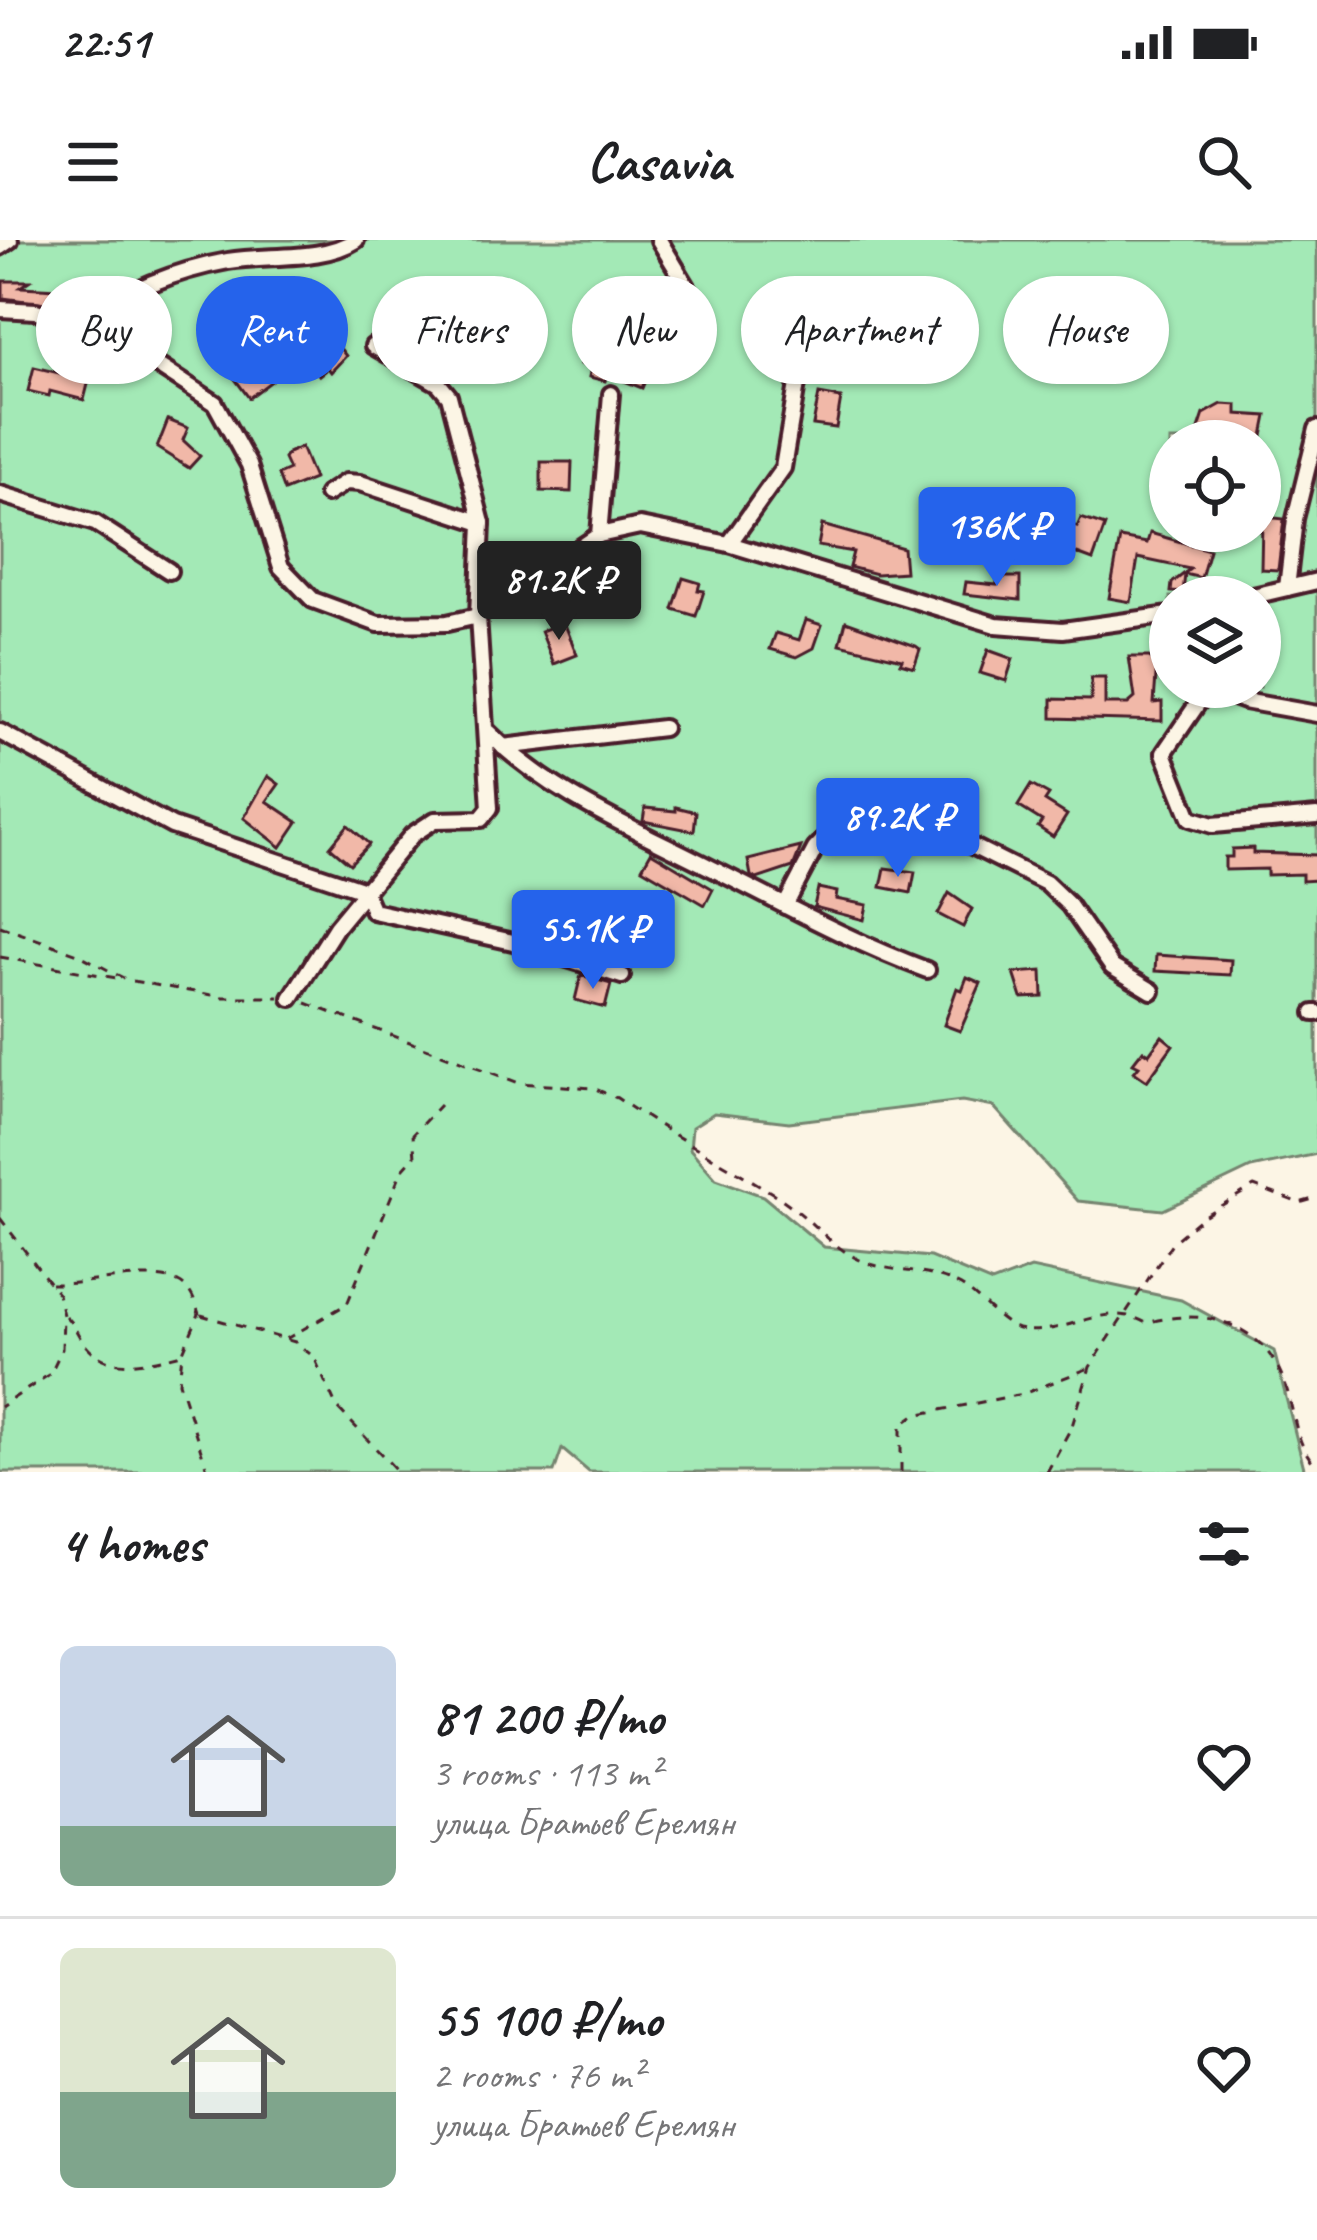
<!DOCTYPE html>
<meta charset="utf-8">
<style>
:root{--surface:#fff;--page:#f6f6f6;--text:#202124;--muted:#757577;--line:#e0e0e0;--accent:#2563eb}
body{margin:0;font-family:Caveat,sans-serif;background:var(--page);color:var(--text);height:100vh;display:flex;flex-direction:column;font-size:45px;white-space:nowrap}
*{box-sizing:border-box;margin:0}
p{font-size:39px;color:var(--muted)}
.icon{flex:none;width:66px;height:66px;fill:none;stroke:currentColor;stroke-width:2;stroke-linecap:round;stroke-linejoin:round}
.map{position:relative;height:1232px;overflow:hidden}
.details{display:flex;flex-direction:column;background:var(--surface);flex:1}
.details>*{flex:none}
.banner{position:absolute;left:36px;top:36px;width:1245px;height:108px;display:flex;gap:24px}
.controls{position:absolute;left:1149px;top:180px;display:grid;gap:24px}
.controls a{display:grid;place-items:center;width:132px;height:132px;border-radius:50%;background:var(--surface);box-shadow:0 3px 9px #0004;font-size:60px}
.price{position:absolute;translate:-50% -102px;padding:0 27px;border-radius:12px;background:var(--accent);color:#fff;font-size:39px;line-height:78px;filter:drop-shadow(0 3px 6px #0008)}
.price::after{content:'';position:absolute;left:50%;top:72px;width:36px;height:27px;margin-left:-18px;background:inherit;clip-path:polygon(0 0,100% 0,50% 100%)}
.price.selected{background:#222;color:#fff}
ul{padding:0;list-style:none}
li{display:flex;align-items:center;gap:36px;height:300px;padding:0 60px}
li+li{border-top:3px solid var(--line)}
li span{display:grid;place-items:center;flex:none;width:336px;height:240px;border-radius:18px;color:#555}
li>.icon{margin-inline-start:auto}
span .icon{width:144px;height:144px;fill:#fffc;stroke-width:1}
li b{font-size:51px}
h2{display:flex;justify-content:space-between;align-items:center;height:144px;padding:0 60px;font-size:51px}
.chip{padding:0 42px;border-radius:54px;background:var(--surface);box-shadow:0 3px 9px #0004;font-size:42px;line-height:108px}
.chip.selected{background:var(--accent);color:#fff}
.status{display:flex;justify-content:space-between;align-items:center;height:84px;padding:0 60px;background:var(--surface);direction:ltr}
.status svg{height:33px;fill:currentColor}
header{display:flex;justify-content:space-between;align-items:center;height:156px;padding:0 60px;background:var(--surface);font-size:54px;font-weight:700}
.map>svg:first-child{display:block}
</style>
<div class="status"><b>22:51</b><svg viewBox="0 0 49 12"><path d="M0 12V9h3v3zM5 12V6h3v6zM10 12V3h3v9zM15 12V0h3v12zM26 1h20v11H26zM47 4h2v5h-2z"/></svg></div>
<header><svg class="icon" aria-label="menu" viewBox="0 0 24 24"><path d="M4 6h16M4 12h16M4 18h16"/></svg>Casavia<svg class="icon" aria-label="search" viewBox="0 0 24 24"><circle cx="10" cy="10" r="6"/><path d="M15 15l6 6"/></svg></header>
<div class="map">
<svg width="1317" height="1232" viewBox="0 0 1317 1232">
<rect width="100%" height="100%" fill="#fcf5e5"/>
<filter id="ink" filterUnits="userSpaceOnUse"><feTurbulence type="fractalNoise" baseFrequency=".00833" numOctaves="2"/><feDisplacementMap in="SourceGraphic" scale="24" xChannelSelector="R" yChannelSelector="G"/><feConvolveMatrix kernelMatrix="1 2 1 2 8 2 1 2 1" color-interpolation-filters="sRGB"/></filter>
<g filter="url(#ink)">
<path fill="#a3e9b6" stroke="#768470" stroke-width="3" fill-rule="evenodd" d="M0,0H1317V914L1251,928L1163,970L1078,961L994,867L962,861L789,882L714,873L692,887L690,909L716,939L763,956L824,1007L930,1017L992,1043L1031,1028L1181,1060L1274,1111L1305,1232H589L562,1209L554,1232H0ZM1170,201H1260V291H1170ZM1170,357H1260V447H1170Z"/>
<g fill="#f1b8a8" stroke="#4a1f2b" stroke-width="3">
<path d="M3,41H30L21,47L57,49L56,65L3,58Z"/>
<path d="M314,89L328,108L336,103L346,116L331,132L328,128L319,135L309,121L320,114L307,94Z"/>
<path d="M582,117L628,128L631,122L650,129L642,148L607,134L605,141L589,137L591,128L580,124Z"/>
<path d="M256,118L260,124L264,121L277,137L249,158L232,135Z"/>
<path d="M34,127L89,140L84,160L50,151L49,156L28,151Z"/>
<path d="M819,154L841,158L836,188L813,185Z"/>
<path d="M1222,164L1237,165V174L1267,176L1262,201H1195L1204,174Z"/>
<path d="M168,180L188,188L183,200L200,216L189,228L157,208Z"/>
<path d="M301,207L314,239L284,251L278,235L289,230L284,219L288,213Z"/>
<path d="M541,222H572L571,252L541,251Z"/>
<path d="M1050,277L1077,287L1081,278L1105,286L1093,320L1042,301Z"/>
<path d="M1266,277L1284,279L1278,330L1261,329L1262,280Z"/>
<path d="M822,285L903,308L905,332L876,334L849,327L853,312L818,306Z"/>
<path d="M1150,293L1209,310L1201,338L1185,334L1183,353L1171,352L1172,343L1190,329L1138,318L1131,362L1109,358L1120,298L1147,303Z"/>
<path d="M997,337H1020V360L964,354L966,342L997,345Z"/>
<path d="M683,338L700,343L698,350L704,351L696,376L673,369Z"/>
<path d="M806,380L822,385L814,408L797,417L770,409L776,393L799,400Z"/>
<path d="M846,381L916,406L920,409L914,427L900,423L902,419L840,404Z"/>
<path d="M564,382L577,415L554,424L541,391Z"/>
<path d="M988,410L1013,419L1006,441L980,433Z"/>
<path d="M1129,417H1149L1157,422L1154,463L1162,462V481L1052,478V459L1091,460V438H1105V464H1128L1135,458Z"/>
<path d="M268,536L279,544L267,561L298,582L281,607L244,578Z"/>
<path d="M1031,545L1049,555L1045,561L1067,575L1053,597L1038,587L1042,581L1018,566Z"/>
<path d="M676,567L696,572L694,591L643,581L645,568L676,571Z"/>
<path d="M348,585L369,604L350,624L330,607Z"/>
<path d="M801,607L793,627L757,639L751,636L748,620Z"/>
<path d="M1253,608V613L1317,615V640L1302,641V634L1267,635V629L1225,630V617H1232V609Z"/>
<path d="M651,612L713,649L705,665L642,628Z"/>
<path d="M885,628L915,632L911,653L881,647Z"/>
<path d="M818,648L837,652L836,659L867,665L864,680L814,667Z"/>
<path d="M949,653L972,669L963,687L938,674Z"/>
<path d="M1156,715L1231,720L1230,735L1155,731Z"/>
<path d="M1042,731L1043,757L1022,758L1014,733Z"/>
<path d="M581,735L611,744L605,768L575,760Z"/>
<path d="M967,737L981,743L960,791L944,785L957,748L962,750Z"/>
<path d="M1162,796L1173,805L1147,841L1134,832L1139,826L1133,823L1143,810L1149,814Z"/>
</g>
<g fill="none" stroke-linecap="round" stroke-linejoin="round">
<g stroke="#4a1f2b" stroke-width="22">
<g id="minor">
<path d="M659,0L698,65"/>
<path d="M0,7L10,0"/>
<path d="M0,69L36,71L99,87L215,163L249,225L281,327L313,360L378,384L447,383L478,376L599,295L640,286L729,304L996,385L1063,390L1170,375"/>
<path d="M82,82C123,51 178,30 228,21C270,14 321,22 356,0"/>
<path d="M373,106L439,144L449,156L482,283"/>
<path d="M0,254L95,283L169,331"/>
<path d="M599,295L611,154"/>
<path d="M729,304L783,228L798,138"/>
<path d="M1287,348L1295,279L1317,189"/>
<path d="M1249,357L1317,341"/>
<path d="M1209,447L1164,513L1190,578L1213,585L1317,576"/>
<path d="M1209,448L1244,461L1317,474"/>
<path d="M0,492L172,586L364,650L373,671L513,702L622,736"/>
<path d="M488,492C548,553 633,588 709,627C781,663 851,702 927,730"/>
<path d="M503,507L663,488"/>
<path d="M785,666L815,609L830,593L868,579L926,583L1046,643L1069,665L1112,727L1152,751"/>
<path d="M536,703L613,704"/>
<path d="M291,758L336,687L412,595L435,580L481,579L490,568L478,376L482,283L360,243L346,242L327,254"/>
<path d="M1314,773H1317"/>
</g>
</g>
<g stroke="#4a1f2b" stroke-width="3" stroke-dasharray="9 9" stroke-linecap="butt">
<path d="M431,122L444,71"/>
<path d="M0,686L78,714L127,740L223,757H279"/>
<path d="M0,717L122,739"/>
<path d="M306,763L519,843L593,848L617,858C669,894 727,924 780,958C808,976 831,1007 860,1020C891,1034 926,1028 957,1044C980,1055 1001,1087 1023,1090C1067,1096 1105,1059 1146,1083C1208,1066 1267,1084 1287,1150C1295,1176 1296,1207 1317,1226"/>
<path d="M0,978L58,1054L63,1075L62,1109L50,1134L0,1167"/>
<path d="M51,1044C86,1045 148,1029 178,1042C191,1048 195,1062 199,1074L182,1114L179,1142L208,1232"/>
<path d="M201,1075L295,1102L314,1117L336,1166L398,1232"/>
<path d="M65,1076C76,1086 78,1098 88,1108C113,1134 151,1121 182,1114"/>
<path d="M286,1099L347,1064L402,930L415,916L413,894L440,865"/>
<path d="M901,1232V1185L915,1175L1023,1154L1089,1128"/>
<path d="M1047,1232L1072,1186L1090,1127L1172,1003L1202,977L1254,946L1299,963L1317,958"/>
</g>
<use href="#minor" stroke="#fcf5e5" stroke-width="14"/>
</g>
</g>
</svg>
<div class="controls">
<a><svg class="icon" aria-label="locate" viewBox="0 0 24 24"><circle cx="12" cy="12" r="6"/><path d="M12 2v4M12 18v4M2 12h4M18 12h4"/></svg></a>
<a><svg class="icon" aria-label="layers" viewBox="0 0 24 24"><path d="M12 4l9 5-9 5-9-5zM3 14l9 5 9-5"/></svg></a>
</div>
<b class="price" style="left:997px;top:349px">136K ₽</b>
<b class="price selected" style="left:559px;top:403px">81.2K ₽</b>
<b class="price" style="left:898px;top:640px">89.2K ₽</b>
<b class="price" style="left:593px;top:752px">55.1K ₽</b>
<div class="banner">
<a class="chip">Buy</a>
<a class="chip selected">Rent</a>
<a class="chip">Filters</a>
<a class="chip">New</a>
<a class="chip">Apartment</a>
<a class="chip">House</a>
</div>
</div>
<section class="details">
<h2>4 homes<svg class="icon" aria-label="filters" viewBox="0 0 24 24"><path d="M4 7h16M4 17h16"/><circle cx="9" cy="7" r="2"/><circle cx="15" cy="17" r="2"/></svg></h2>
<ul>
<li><span style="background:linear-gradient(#c9d6e8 75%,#7fa58c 0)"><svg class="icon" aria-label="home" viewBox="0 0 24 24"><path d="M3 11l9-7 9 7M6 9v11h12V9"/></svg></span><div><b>81 200 ₽/mo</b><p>3 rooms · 113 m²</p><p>улица Братьев Еремян</p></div><svg class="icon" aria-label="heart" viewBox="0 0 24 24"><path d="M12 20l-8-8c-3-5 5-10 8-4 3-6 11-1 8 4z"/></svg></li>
<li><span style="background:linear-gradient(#dfe7d0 60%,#7fa58c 0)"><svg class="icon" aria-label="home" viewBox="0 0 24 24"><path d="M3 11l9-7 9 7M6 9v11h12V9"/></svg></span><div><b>55 100 ₽/mo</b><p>2 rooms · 76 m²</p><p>улица Братьев Еремян</p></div><svg class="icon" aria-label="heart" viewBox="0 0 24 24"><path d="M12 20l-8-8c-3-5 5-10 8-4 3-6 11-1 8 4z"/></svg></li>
</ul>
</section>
